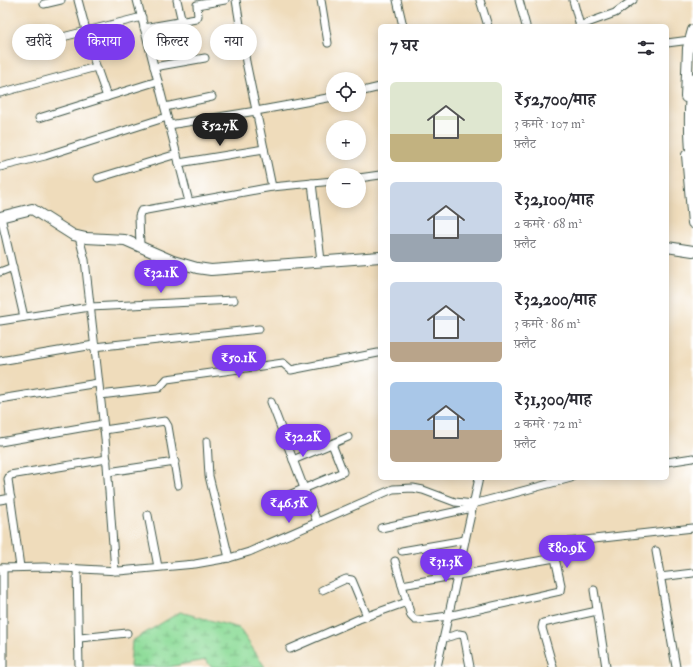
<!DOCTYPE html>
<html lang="hi">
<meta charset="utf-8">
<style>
:root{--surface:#fff;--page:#f7f7f7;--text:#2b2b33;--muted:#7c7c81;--accent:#7c3aed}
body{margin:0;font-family:"IM FELL Double Pica","Noto Serif Devanagari",serif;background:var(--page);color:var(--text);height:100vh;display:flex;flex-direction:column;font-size:15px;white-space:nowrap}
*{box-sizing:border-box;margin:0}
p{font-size:13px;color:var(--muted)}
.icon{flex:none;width:22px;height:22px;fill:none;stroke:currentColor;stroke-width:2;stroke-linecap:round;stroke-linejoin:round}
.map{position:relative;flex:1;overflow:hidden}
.details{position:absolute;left:378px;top:24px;width:291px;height:456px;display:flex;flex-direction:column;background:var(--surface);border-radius:6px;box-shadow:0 2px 10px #0003}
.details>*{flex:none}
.guide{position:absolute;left:12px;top:24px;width:306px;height:36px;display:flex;gap:8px}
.fabs{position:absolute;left:326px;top:72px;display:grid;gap:8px}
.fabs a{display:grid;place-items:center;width:40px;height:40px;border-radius:50%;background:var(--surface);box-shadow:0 2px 10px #0003;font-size:20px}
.price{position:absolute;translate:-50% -34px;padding:0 9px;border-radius:14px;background:var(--accent);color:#fff;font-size:13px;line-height:26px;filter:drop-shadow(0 1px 2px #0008)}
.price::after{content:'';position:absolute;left:50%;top:24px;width:12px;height:9px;margin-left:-6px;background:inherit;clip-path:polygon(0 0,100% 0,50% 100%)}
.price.selected{background:#222;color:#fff}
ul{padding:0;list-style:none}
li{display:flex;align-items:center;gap:12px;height:100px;padding:0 12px}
li span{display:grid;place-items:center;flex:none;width:112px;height:80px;border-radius:6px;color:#555}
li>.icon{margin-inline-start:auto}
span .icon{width:48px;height:48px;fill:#fffc;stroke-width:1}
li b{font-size:17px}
h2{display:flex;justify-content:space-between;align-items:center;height:48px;padding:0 12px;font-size:17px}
.chip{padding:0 14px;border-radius:18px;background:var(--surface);box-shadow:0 2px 10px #0003;font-size:14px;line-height:36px}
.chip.selected{background:var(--accent);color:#fff}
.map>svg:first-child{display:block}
</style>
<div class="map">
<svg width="693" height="667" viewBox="0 0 693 667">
<defs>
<pattern id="wetland-marsh" width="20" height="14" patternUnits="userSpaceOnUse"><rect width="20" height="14" fill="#91dd9b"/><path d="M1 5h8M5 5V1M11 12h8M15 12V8" fill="none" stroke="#76b47f"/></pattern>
</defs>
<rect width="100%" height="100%" fill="#fff"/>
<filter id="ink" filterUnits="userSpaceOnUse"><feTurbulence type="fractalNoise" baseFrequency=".025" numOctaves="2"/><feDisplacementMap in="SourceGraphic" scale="8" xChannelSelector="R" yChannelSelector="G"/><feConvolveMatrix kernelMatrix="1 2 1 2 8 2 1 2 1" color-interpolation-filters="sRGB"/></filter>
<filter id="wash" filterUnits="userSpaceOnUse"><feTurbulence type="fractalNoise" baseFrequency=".012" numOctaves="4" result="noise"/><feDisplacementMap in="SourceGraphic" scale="16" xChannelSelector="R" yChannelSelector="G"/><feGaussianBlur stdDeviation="0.9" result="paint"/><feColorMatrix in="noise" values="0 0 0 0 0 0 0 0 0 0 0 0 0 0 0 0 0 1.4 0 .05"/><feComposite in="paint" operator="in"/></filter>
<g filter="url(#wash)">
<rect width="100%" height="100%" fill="#efdcbb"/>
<path fill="url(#wetland-marsh)" stroke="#588d68" d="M180,612L239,628L265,667H211L206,660L168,667H130L132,641Z"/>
</g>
<g filter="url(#ink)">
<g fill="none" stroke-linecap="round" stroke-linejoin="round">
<g stroke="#3e5548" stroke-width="9">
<g id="street">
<path d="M78,0L94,60L107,97"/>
<path d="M137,0L189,202"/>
<path d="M177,0L182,22"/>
<path d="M236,0L246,62L272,187"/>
<path d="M321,0L328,43"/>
<path d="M397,0L403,26"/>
<path d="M480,0L488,26"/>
<path d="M519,0L526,26"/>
<path d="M573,0L580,26"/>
<path d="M44,4L61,0"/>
<path d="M579,26L615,13L633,0"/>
<path d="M144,28L196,19L198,16L197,5L225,0"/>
<path d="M667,43L690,40"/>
<path d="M23,47L142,17"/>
<path d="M154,67L205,58"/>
<path d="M359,92L380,87"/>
<path d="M0,93L96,67"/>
<path d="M165,107L212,97"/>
<path d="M39,118L158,81"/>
<path d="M169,125L256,111L333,97"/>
<path d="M179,163L264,149"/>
<path d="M0,167L45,156L167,117"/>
<path d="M98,178L177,154"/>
<path d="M359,178L380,175"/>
<path d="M312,183L321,261"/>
<path d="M1,217L24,317"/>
<path d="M79,237L85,260L105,438L115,571"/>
<path d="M140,246L139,216L141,211L272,187L333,181"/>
<path d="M0,272L13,267"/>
<path d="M0,321L90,307L234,300"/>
<path d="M94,347L259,329"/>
<path d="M0,361L94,345"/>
<path d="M100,395L159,388L167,379L283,363L291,370L378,353"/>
<path d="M0,399L98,383"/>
<path d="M271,402L317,522"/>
<path d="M104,430L165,421L168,426L178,485"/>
<path d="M207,441L209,476L229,558"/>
<path d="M0,442L103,424"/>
<path d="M293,460L348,437"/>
<path d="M667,462L693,458"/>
<path d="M108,472L175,462"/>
<path d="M0,500L11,498"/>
<path d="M268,504L343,472L332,444"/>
<path d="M148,515L158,567"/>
<path d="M381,528L472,508"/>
<path d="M402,551L465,540"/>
<path d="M656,551L676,667"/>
<path d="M395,561L411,616L415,620H419L448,616L560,591L561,585L553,549L558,543L693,528"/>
<path d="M20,567L8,479L10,475L107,459"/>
<path d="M0,568L44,567L119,571L195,564L229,558L249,552L393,489L413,488L423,490L455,502L473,504L571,478"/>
<path d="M77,569L79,667"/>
<path d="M660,577L693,573"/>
<path d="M402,585L555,558"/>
<path d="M322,590L346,579L352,580L367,616"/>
<path d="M594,590L606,667"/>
<path d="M80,638L127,633"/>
<path d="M444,638L459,634L464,635L470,667"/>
<path d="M290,649L359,619L407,602"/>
<path d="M3,667V568"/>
<path d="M437,667L479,478"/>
<path d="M553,667L542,628L543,623L597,611"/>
</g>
</g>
<g stroke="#3e5548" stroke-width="12">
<g id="secondary">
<path d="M686,97L688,48L693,30"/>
<path d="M687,155L693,223"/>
<path d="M0,217L32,209L73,235L86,238L125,240L173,261L197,268L211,270L380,257"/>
<path d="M667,247L693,251"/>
</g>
</g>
<g stroke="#3e5548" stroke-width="13">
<path id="primary" d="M693,79C689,108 690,139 693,168"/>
</g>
<use href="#street" stroke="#fff" stroke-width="7"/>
<use href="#secondary" stroke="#fff" stroke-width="10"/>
<use href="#primary" stroke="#fff" stroke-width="11"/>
</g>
</g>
</svg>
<div class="fabs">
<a><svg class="icon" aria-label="locate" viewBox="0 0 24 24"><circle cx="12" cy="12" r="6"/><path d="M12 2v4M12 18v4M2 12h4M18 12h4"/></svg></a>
<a>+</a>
<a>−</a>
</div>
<b class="price selected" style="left:220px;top:147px">₹52.7K</b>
<b class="price" style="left:161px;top:294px">₹32.1K</b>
<b class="price" style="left:239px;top:379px">₹50.1K</b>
<b class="price" style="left:303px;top:458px">₹32.2K</b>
<b class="price" style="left:289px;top:524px">₹46.5K</b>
<b class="price" style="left:567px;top:569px">₹80.9K</b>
<b class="price" style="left:446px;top:583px">₹31.3K</b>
<div class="guide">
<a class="chip">खरीदें</a>
<a class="chip selected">किराया</a>
<a class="chip">फ़िल्टर</a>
<a class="chip">नया</a>
</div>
<section class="details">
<h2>7 घर<svg class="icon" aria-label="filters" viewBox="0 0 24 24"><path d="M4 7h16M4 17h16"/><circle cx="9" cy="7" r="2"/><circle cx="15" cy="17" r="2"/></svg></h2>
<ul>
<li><span style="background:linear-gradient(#dfe7d0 65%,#c2b280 0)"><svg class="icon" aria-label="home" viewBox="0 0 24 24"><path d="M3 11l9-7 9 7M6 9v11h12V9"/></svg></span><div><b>₹52,700/माह</b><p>3 कमरे · 107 m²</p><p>फ़्लैट</p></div></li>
<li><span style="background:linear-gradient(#c9d6e8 65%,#9aa5b1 0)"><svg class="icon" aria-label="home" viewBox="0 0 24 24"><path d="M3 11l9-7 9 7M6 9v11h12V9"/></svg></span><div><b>₹32,100/माह</b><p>2 कमरे · 68 m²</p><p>फ़्लैट</p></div></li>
<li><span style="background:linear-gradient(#c9d6e8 75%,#b9a48a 0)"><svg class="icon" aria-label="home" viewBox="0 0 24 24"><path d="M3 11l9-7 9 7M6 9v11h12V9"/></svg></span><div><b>₹32,200/माह</b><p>3 कमरे · 86 m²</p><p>फ़्लैट</p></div></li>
<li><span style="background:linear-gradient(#a9c7e8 60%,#b9a48a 0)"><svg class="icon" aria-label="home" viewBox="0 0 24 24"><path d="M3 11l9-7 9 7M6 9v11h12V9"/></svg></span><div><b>₹31,300/माह</b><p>2 कमरे · 72 m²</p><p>फ़्लैट</p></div></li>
</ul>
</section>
</div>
